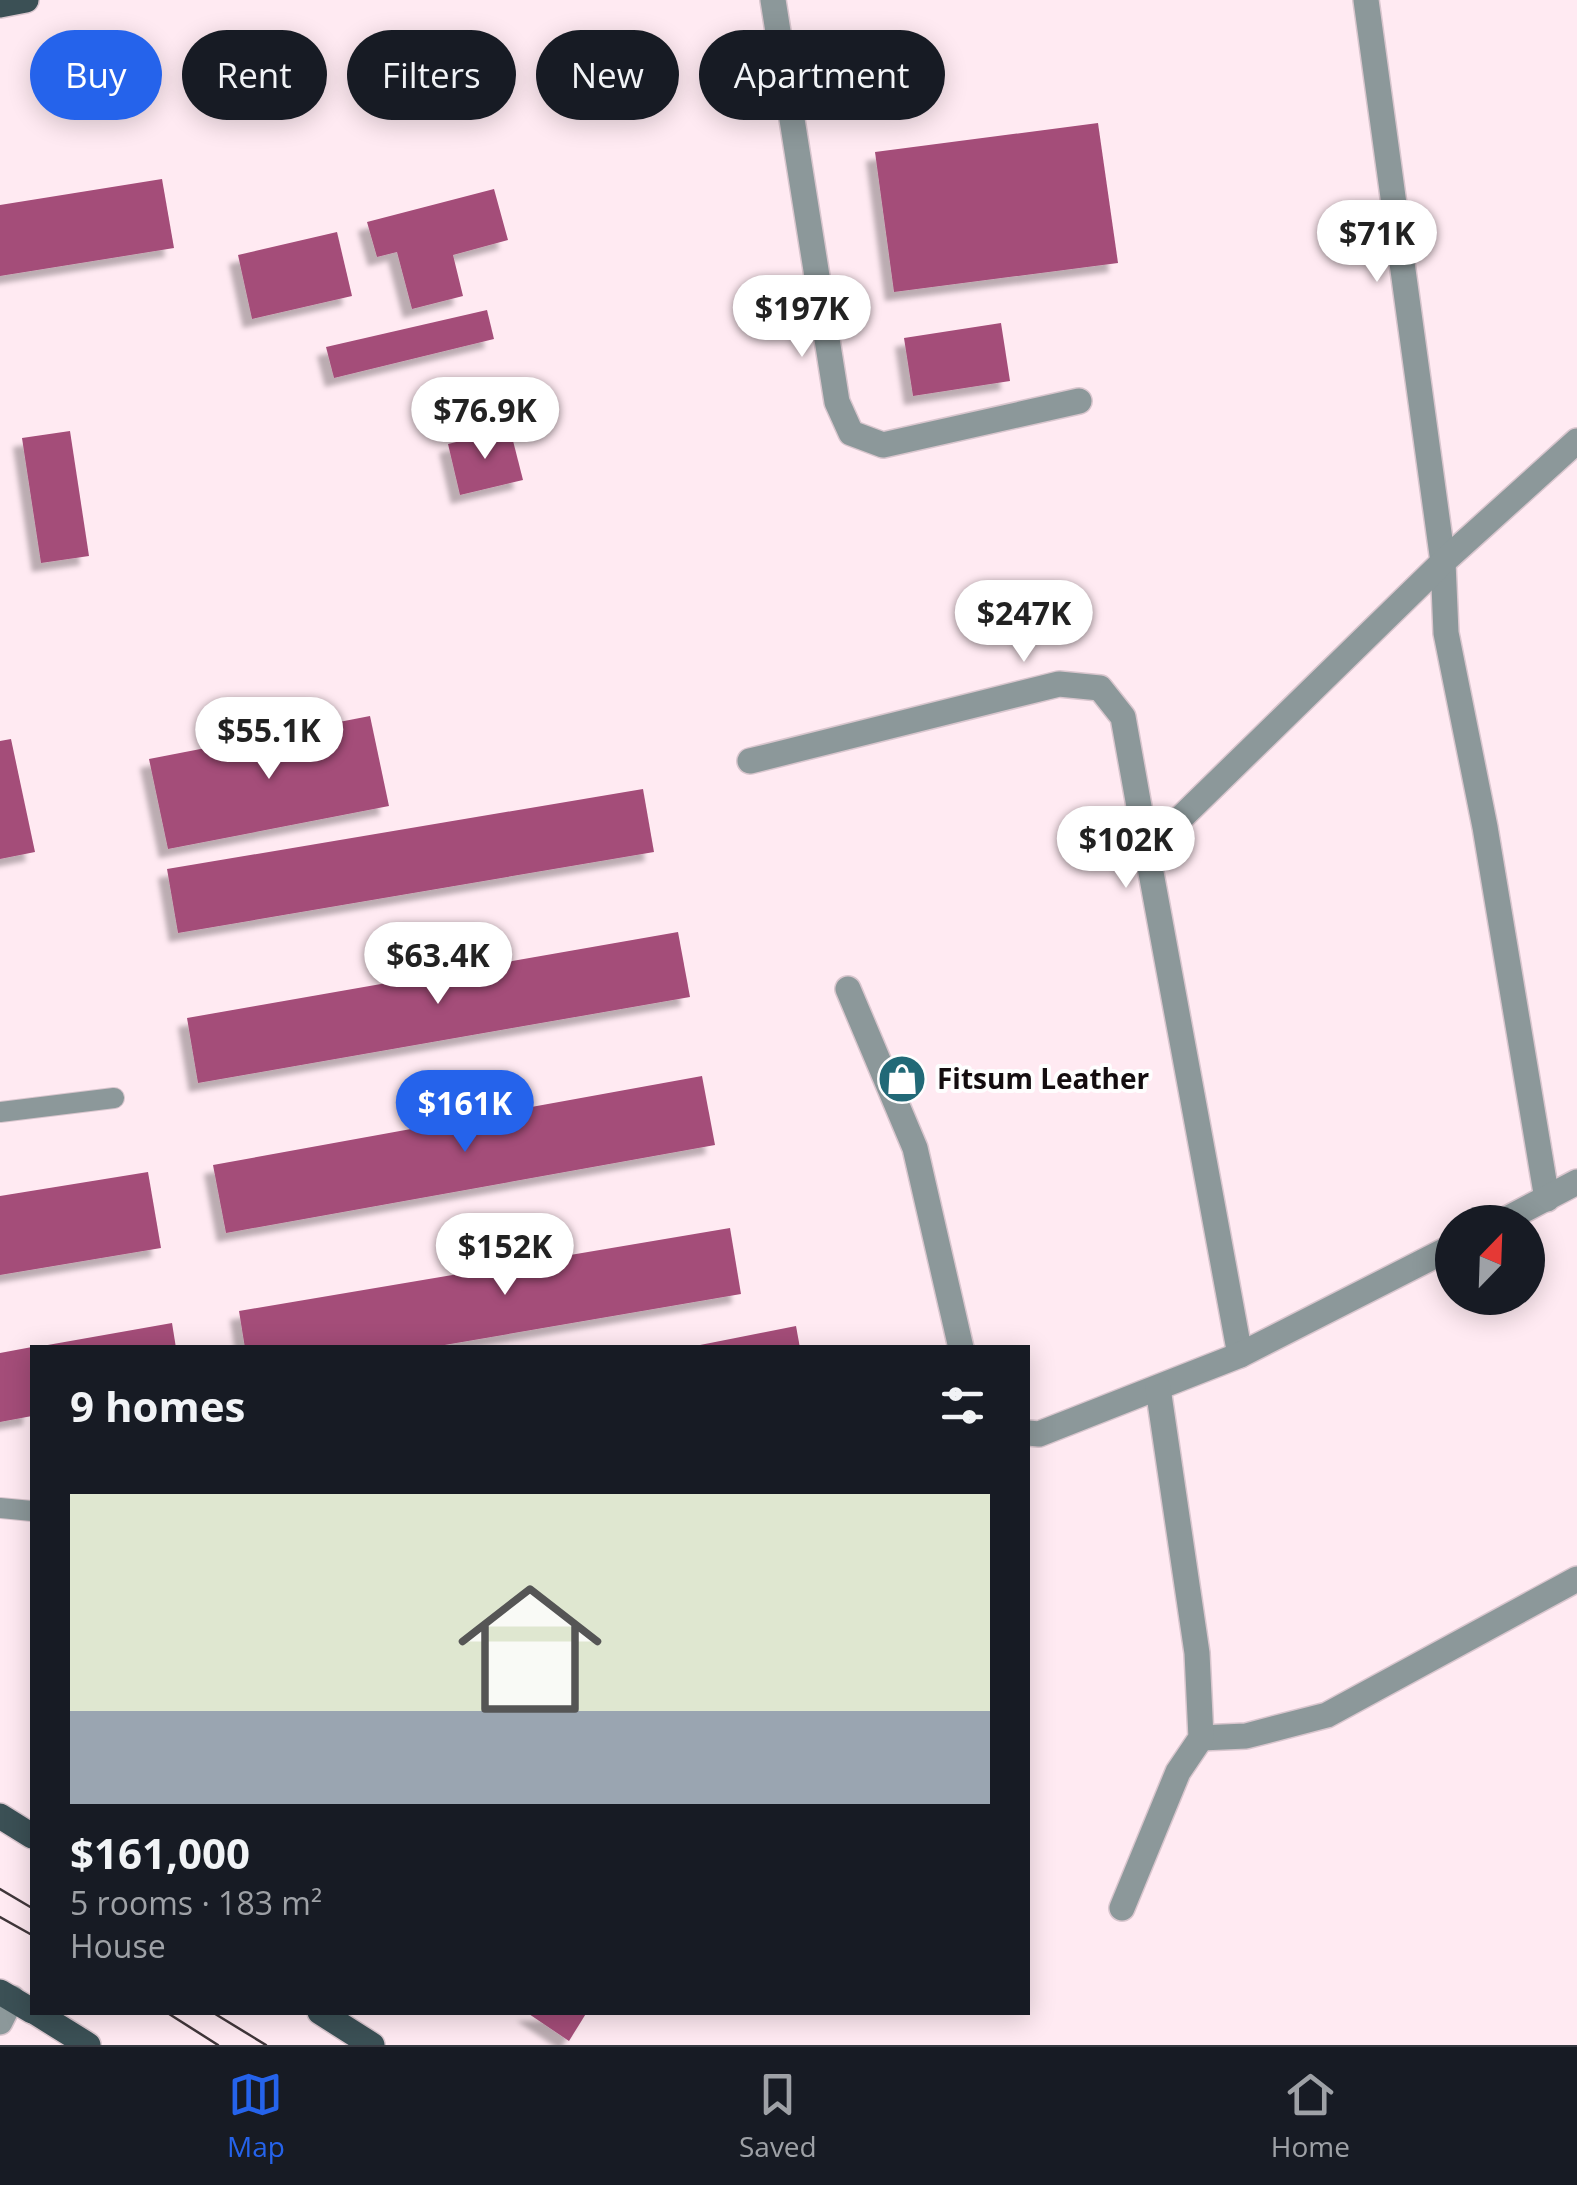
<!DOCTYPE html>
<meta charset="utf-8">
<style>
:root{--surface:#171b24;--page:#242831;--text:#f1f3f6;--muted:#9ea1a6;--line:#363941;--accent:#2563eb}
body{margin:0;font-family:"Open Sans",sans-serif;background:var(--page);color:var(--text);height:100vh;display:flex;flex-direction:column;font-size:38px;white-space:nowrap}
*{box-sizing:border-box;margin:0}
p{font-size:32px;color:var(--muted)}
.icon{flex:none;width:55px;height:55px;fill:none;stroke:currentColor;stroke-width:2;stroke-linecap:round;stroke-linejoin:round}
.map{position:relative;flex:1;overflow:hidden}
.side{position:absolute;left:30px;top:1345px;width:1000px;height:670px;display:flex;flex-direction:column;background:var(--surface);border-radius:0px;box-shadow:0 5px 25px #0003}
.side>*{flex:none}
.hud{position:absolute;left:30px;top:30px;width:1000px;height:90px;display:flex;gap:20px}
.needle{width:65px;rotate:23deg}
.buttons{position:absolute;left:1435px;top:1205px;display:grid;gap:20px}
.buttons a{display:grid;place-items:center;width:110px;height:110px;border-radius:50%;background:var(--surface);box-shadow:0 5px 25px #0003;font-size:50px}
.price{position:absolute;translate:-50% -85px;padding:0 22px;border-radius:35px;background:#fff;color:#222;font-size:32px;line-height:65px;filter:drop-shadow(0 2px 5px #0008)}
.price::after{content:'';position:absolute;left:50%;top:60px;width:30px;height:22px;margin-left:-15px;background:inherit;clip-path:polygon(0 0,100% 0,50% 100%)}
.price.on{background:var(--accent);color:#fff}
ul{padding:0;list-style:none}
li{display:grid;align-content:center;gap:20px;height:530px;padding:0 40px}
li+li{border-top:2px solid var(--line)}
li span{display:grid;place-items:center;height:310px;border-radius:0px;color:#555}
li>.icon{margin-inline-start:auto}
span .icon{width:180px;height:180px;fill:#fffc;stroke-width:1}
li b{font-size:42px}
h2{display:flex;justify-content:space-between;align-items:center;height:120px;padding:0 40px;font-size:42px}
.chip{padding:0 35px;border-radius:45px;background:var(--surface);box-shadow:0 5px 25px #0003;font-size:35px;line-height:90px}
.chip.on{background:var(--accent);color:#fff}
.dock{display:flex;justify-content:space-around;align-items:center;height:140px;border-top:2px solid var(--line);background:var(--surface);font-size:28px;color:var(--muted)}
.dock a{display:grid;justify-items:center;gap:5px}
.dock .on{color:var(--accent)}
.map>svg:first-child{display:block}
</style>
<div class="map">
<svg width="1577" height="2045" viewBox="0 0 1577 2045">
<defs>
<filter id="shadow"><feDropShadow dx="-9" dy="9" stdDeviation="2.5" flood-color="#0004"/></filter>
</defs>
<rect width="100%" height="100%" fill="#ffeaf2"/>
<g fill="#a44d79" filter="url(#shadow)">
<path d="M1098,123L1118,263L894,292L875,152Z"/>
<path d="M162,179L174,248L0,276V205Z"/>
<path d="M494,189L508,240L453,255L463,296L412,309L397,252L377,257L367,222Z"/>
<path d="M337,232L352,296L252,319L238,255Z"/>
<path d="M487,310L494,339L334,378L326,347Z"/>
<path d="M1001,323L1010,381L913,396L904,338Z"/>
<path d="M510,429L523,480L460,495L448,444Z"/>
<path d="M70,431L89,556L41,563L22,438Z"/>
<path d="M370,716L389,806L168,849L149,759Z"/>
<path d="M11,739L35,852L0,859V741Z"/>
<path d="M643,789L654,852L178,933L167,869Z"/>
<path d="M678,932L690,997L198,1083L187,1018Z"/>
<path d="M702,1076L715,1145L226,1233L213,1165Z"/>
<path d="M148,1172L161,1248L0,1275V1196Z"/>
<path d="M730,1228L741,1294L427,1348H245L239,1311Z"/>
<path d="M172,1323L176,1348H42V1346Z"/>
<path d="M796,1326L800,1348H695V1346Z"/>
<path d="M32,1347V1416L0,1422V1353Z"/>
<path d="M526,2012H587L569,2041Z"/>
</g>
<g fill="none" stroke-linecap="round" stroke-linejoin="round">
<g stroke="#d9c6ce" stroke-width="22">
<g id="lane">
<path d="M0,1112L114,1098"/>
<path d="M0,1508L32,1511"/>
</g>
</g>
<g stroke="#d9c6ce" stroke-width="28">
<g id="street">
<path d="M773,0L837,402L851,433L883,445L1079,401"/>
<path d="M1366,0L1443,562L1446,633L1485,827L1547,1199"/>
<path d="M750,761L1059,684L1100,688L1123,717L1147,851"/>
<path d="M848,989L915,1148L961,1348"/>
<path d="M1501,1222L1577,1182"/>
<path d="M1240,1355L1147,851L1443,562L1577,441"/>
<path d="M1028,1433L1039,1434L1240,1355L1452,1247"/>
<path d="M1201,1738L1246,1736L1327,1715L1577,1579"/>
<path d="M1122,1908L1178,1772L1201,1738L1197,1653L1158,1388"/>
<path d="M0,2022L12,1998"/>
</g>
</g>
<g stroke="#d9c6ce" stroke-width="28">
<g id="primary">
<path d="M0,5L26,0"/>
<path d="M0,1816L32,1836"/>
<path d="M0,1992L32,2011"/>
<path d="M35,2012L88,2045"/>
<path d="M320,2012L372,2045"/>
</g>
</g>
<use href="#lane" stroke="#8c989a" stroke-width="20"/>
<use href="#street" stroke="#8c989a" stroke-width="25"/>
<use href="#primary" stroke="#3b5055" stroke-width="25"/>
<g stroke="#40363a" stroke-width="2.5">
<path d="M0,1889L32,1908"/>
<path d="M0,1917L32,1935"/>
<path d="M166,2012L218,2045"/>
<path d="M212,2012L266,2045"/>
</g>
</g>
<defs>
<g id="shop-disc" transform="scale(2.5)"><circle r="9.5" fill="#226977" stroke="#fefefe"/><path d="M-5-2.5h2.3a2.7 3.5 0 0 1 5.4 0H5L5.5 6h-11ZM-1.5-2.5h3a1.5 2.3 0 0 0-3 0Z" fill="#fff"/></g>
</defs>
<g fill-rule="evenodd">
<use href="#shop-disc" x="902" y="1079"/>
</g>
<g text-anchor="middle" stroke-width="8" stroke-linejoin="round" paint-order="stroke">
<g font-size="28" font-weight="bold" fill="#140c0f" stroke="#fefefe" text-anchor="start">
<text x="937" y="1089">Fitsum Leather</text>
</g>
</g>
</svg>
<div class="buttons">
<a><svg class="needle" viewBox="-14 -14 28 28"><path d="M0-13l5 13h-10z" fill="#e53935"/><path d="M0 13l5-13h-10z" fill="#9ea1a6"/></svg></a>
</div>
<b class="price" style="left:1377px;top:285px">$71K</b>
<b class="price" style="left:802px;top:360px">$197K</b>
<b class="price" style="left:485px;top:462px">$76.9K</b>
<b class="price" style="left:1024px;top:665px">$247K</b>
<b class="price" style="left:269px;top:782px">$55.1K</b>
<b class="price" style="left:1126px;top:891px">$102K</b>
<b class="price" style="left:438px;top:1007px">$63.4K</b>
<b class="price on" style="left:465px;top:1155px">$161K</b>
<b class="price" style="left:505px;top:1298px">$152K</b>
<div class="hud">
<a class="chip on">Buy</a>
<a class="chip">Rent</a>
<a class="chip">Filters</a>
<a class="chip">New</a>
<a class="chip">Apartment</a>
</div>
<section class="side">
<h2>9 homes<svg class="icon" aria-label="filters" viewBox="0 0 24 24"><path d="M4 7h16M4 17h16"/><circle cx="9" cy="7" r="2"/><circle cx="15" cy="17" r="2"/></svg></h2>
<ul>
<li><span style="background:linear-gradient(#dfe7d0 70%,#9aa5b1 0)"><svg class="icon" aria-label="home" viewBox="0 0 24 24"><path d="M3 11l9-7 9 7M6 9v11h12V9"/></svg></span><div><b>$161,000</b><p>5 rooms · 183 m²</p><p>House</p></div></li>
</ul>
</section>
</div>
<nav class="dock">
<a class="on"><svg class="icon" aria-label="map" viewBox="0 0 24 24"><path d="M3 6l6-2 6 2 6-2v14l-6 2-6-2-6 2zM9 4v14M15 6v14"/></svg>Map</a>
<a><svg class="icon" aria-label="saved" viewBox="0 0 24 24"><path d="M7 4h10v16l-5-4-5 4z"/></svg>Saved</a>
<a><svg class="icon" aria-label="home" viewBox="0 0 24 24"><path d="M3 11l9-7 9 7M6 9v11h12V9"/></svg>Home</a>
</nav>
